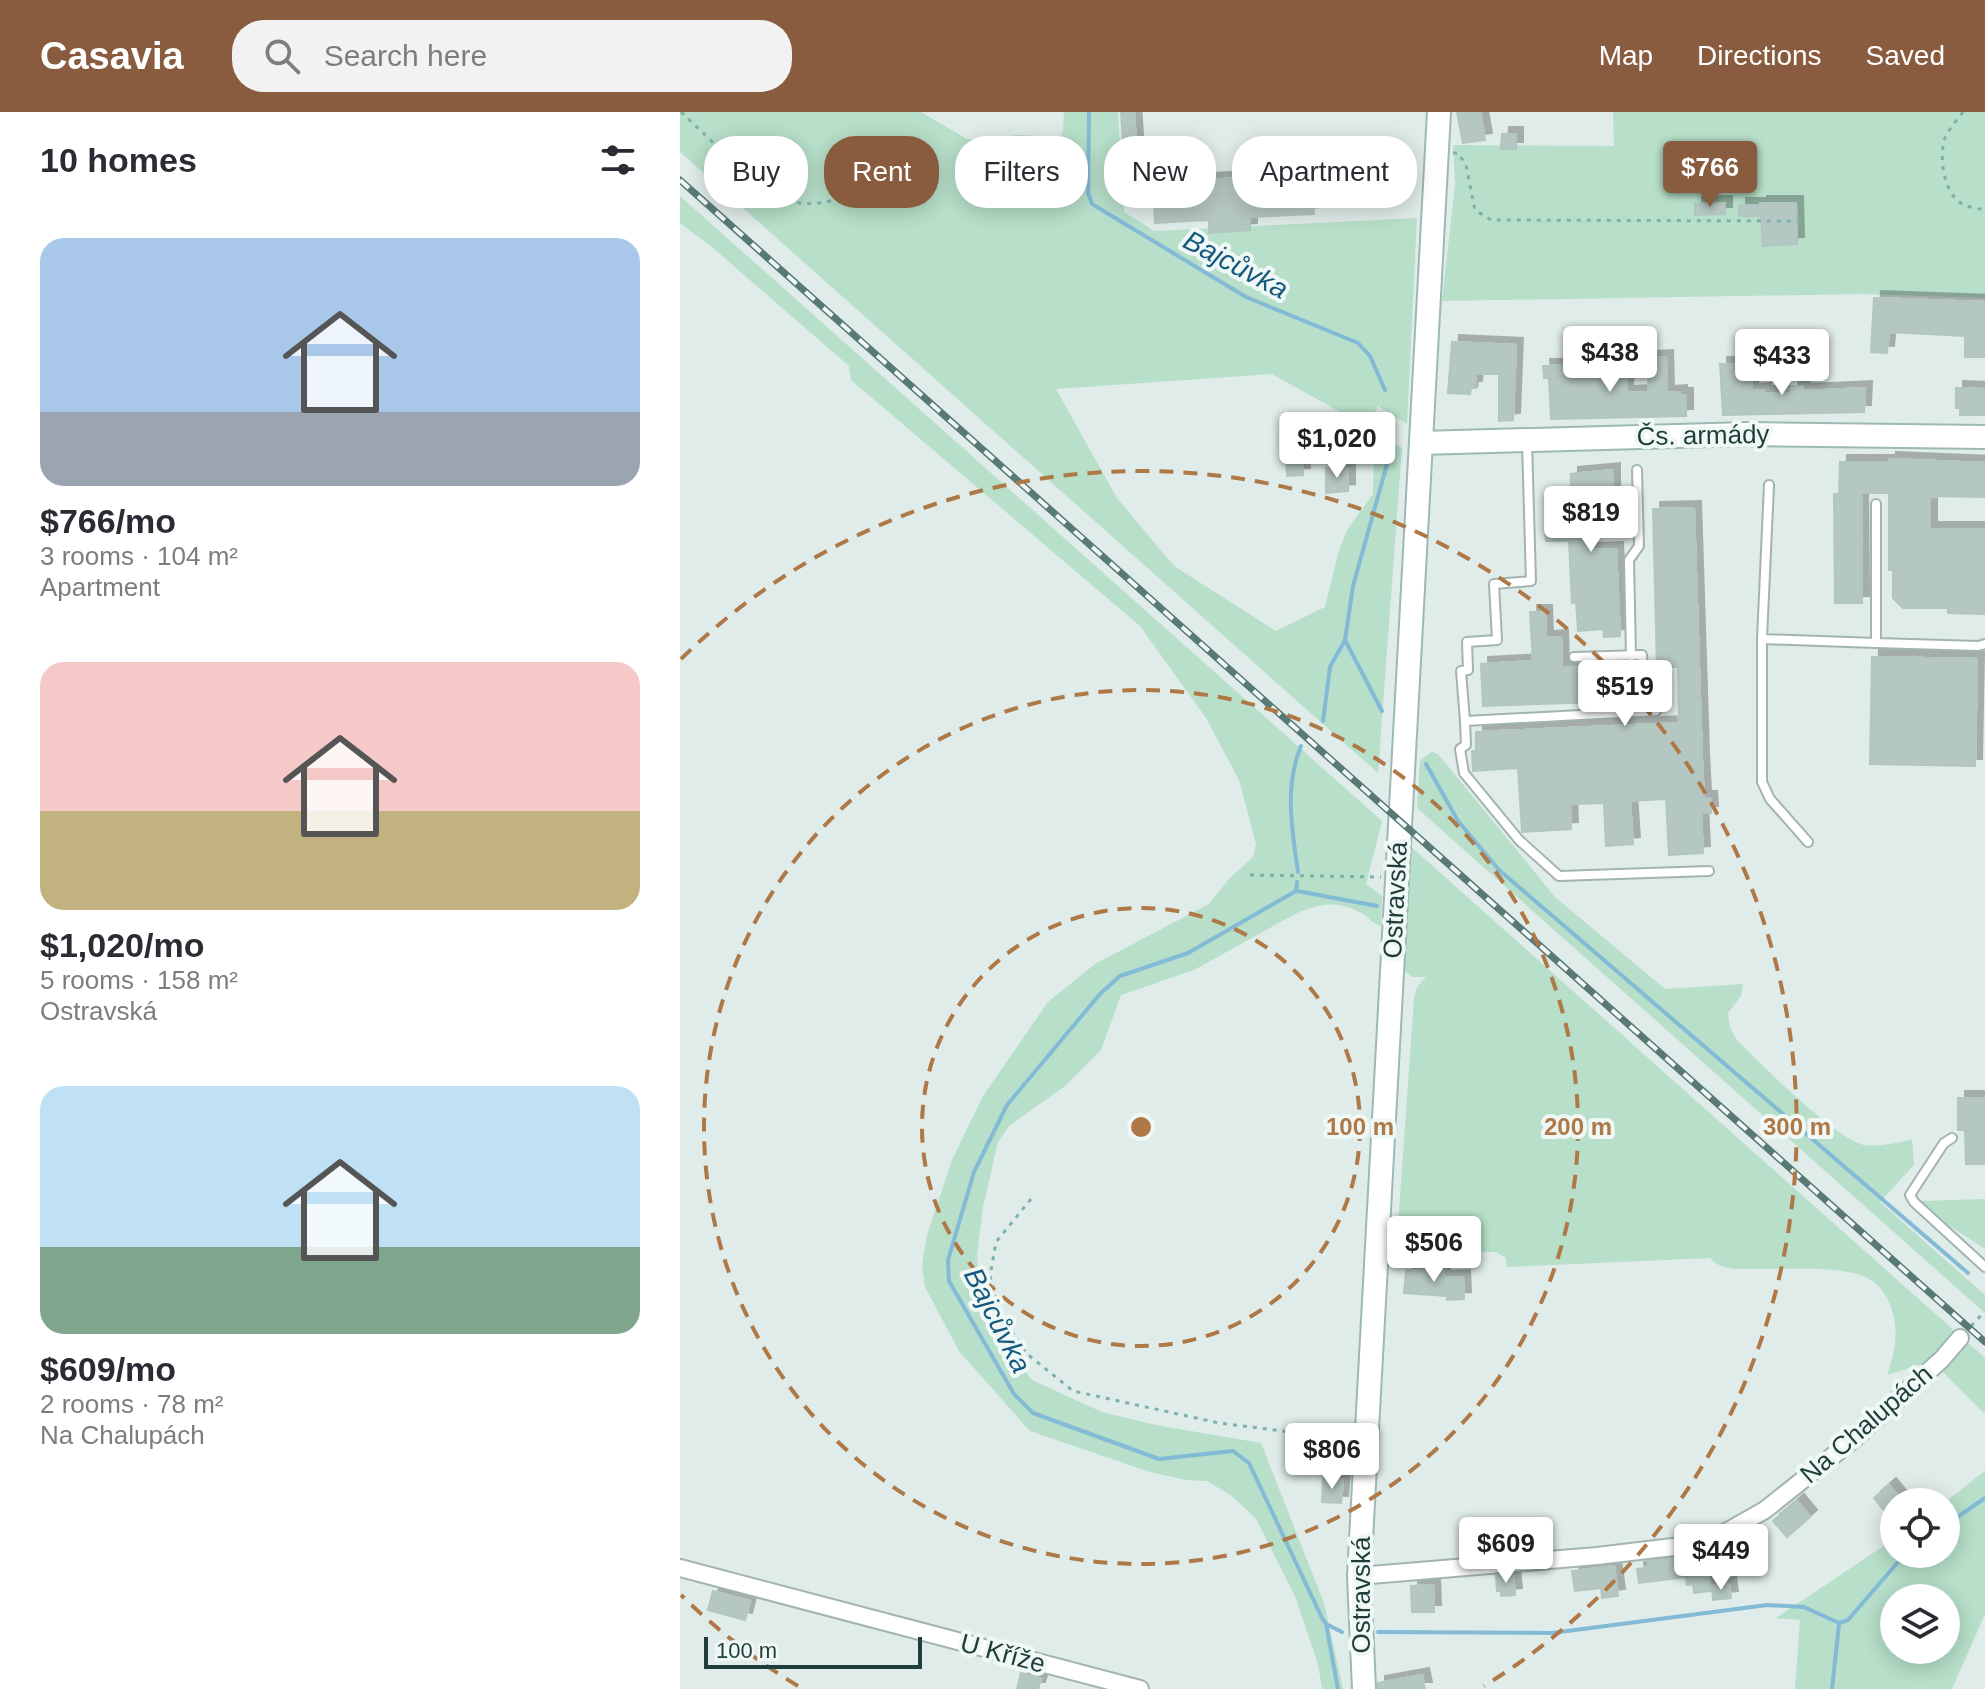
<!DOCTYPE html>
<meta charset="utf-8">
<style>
:root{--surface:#fff;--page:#f2f2f3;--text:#2b2b33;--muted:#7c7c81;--accent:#8a5c3f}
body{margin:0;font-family:Arial,sans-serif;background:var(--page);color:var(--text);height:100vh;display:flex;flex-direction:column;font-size:30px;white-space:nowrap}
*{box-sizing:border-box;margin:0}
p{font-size:26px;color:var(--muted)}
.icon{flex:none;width:44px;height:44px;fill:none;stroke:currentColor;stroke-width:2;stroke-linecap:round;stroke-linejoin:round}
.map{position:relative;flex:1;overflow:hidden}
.drawer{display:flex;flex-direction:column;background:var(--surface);width:680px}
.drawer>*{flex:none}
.guide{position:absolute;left:24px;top:24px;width:760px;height:72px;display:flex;gap:16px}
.fabs{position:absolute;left:1200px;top:1376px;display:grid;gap:16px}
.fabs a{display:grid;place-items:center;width:80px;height:80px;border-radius:50%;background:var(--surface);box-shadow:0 4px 20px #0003;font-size:40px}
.scale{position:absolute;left:24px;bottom:20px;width:218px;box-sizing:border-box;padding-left:8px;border:4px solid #1f3e3b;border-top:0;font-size:22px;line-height:28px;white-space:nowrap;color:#1f3e3b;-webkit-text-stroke:6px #f0f8f6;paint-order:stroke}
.price{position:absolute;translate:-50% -68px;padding:0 18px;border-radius:8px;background:#fff;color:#222;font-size:26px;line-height:52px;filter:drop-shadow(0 2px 4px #0008)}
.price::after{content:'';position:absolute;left:50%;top:48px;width:24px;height:18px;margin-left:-12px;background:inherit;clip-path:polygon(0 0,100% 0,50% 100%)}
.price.selected{background:var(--accent);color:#fff}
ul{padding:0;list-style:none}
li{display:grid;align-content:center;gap:16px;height:424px;padding:0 40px}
li span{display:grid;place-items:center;height:248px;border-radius:24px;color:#555}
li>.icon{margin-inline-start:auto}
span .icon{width:144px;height:144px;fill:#fffc;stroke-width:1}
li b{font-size:34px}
h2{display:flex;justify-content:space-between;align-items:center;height:96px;padding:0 40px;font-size:34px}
.pill{padding:0 28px;border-radius:32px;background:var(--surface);box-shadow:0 4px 20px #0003;font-size:28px;line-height:72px}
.pill.selected{background:var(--accent);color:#fff}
header{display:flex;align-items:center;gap:48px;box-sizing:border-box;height:112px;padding:0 40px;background:var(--accent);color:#fff}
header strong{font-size:38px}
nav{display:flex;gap:44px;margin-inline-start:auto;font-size:28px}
.search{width:560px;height:72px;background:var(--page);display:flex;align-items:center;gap:20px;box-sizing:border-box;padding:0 28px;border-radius:32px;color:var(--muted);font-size:30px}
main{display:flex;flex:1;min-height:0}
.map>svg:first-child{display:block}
</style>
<header>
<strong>Casavia</strong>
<div class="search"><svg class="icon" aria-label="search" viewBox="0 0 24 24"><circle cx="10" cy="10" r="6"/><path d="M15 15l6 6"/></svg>Search here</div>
<nav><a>Map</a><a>Directions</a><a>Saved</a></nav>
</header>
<main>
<section class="drawer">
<h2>10 homes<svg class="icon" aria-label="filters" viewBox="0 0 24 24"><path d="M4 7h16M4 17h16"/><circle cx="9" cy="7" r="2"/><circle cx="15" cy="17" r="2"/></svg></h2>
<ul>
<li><span style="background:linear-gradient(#a9c7e8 70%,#9aa5b1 0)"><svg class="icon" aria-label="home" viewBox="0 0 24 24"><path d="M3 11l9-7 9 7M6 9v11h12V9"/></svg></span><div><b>$766/mo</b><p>3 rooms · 104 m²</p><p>Apartment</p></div></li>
<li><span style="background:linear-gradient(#f6c9c9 60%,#c2b280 0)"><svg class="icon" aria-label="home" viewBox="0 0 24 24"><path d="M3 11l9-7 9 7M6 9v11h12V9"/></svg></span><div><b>$1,020/mo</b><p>5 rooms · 158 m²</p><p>Ostravská</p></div></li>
<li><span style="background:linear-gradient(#bfe0f5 65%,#7fa58c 0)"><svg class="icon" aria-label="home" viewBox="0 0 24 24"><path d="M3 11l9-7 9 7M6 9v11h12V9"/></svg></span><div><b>$609/mo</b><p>2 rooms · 78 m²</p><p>Na Chalupách</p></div></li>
</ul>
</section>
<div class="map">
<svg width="1305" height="1577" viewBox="0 0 1305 1577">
<defs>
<filter id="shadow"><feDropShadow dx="7" dy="-7" stdDeviation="0" flood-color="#0004"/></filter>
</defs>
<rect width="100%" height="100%" fill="#e0ece9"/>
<g fill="#b7dfc9" fill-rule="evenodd">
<path d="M0,0H241L287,27L301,28L337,23L380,25L383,20L384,0H438L444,100L474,119L737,106L727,312L698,294L687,315L722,336L698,661L0,40ZM592,262L687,315L694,334L693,382L667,418L659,438L645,495L596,519L494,454L437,386L376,277Z"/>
<path d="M933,0H1305V186L1181,182L762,189L775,72L773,33L934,34Z"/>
<path d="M0,84L702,709L686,772L702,784L701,814C690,811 688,803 679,800C654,788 640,792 615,802L514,858L441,883L421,938L385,974L329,1014L318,1030L303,1095L297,1143L300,1178L327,1233L352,1268L422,1300L476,1313L581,1331L644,1491L663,1577H642L638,1552L615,1484L576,1407L552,1384L527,1369L505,1368L467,1359L350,1319L279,1239L245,1175L242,1153L247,1123L272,1048L303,984L368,890L415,852L529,792L549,767L573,745L576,732L559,668L526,606L460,514L171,268L169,254L33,136L0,111Z"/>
<path d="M752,640L758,642L875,785L985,877L1063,872L1061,884L1048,901L1050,915L1056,927C1080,951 1154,1026 1184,1033C1192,1035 1224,1031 1232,1027L1234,1053L1200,1090L1305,1183V1201L737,696L740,648Z"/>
<path d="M729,733L1305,1246V1302L1252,1249L1207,1263C1215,1241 1219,1221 1212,1198C1207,1182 1197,1168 1180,1163C1152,1154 1106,1157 1076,1157C1060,1157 1041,1159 1030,1146L827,1155L826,1146L816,1140L716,1141L734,887L737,875L746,865H733L724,859Z"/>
<path d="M1305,1087V1137L1268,1113L1241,1089Z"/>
<path d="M1305,1359V1502L1272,1577H1115L1120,1508L1096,1506L1214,1427V1442H1266L1265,1390ZM1214,1486H1266V1538H1214Z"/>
</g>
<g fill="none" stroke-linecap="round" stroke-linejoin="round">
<g stroke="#83bad6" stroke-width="4">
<path d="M409,0L408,81L412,92L566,185L678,231L690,244L705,278"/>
<path d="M665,528L702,599"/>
<path d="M643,609L650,555L665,528L673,474L707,352"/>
<path d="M746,652L778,709L819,758L1288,1161"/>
<path d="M618,760C612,718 604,675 621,634"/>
<path d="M617,770L616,779L508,841L440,864L420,882L327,993L294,1060L268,1148L269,1169L334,1282L353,1301L479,1347L553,1339L569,1351L642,1506L646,1512L662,1520"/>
<path d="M617,779L697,794"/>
<path d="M1266,1413L1305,1386"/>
<path d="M646,1512L658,1577"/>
<path d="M698,1520L872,1521L1087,1493L1124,1495L1159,1511L1168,1508L1225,1442"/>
<path d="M1152,1577L1159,1512"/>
</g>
</g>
<g fill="#b5c7c2" stroke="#b2c6c1" stroke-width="2" filter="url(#shadow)">
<path d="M441,0H454L459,73L446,74Z"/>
<path d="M777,0H800L805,28L783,31Z"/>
<path d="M822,22H836V37H821Z"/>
<path d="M631,62L634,102L570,105V118L529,121V108L475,111L473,71Z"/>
<path d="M1045,91V102L1015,103V92Z"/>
<path d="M1080,91H1116L1117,132L1083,134L1081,104H1059V93H1080Z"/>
<path d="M1194,186L1305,190V245H1285V224L1209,220L1207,241L1191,240Z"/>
<path d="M772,230L836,233L833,308L819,309V262H796L795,276H791L790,282L768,281Z"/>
<path d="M986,245L987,281L1000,280V283H1006V304L871,307L869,266H864L863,254L919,253L918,261L947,262L946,281L968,280L969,246Z"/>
<path d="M1040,252L1073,253L1071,279L1084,278V281H1111V274H1123V279L1185,276L1184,300L1043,303Z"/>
<path d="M1276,276L1305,277V303H1280V296H1276Z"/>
<path d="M622,345L623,363L607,364L606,346Z"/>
<path d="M1209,347L1305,351V385L1250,384V417H1304V502L1268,501V496H1223L1213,486V458H1209V381H1181L1182,491H1155L1154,382H1159L1160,350H1209Z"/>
<path d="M646,356H668V379L646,381Z"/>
<path d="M933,358V403H907V438L936,437L940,524L924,525L923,517L898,519L896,490L892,491L889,429H866L865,410L891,409V362Z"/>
<path d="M1014,396L1022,648L1024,686H1030L1031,701H1021L1023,741L989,743L986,687L950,689L953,732L926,734L924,691L890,692L891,717L842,720L838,656L793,659L792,639H796V620L999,611L998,555H977L973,397Z"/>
<path d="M850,500H865L866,526L881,525L882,556L946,553L948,589L803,594L801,552L853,549Z"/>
<path d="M1192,545L1297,547L1295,654L1190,652Z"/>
<path d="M1278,986H1305V1052H1286L1285,1018H1278Z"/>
<path d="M726,1158H764L763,1166L783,1165L784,1187L767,1188V1184L724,1181Z"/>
<path d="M643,1367L663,1368L661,1391L642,1390Z"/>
<path d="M1209,1373L1223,1390H1214V1398L1208,1403L1194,1386Z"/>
<path d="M1117,1389L1130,1405L1107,1425L1093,1409Z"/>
<path d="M1025,1443L1031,1479L1014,1481L1013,1472L1007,1473L1006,1465L959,1471L957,1457L969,1455L968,1450Z"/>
<path d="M934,1454L938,1484L922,1486L921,1476L895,1479L892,1459Z"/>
<path d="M833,1462L835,1483L821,1484V1479H817L816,1464Z"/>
<path d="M1049,1472L1051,1486L1033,1488L1032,1474Z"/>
<path d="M753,1473L754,1500H732L731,1474Z"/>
<path d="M33,1479L70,1489L65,1508L28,1498Z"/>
<path d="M341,1561L361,1567L358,1577H337Z"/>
<path d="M742,1563L745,1577H698V1571Z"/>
</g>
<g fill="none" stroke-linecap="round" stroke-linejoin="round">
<g stroke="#a2b4b1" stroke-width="12">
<g id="service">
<path d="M847,330L851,469L814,472L817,528L787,530L788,558L781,559L785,609L976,599L975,570L964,568L962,543L894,545"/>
<path d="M1089,373L1082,527L1196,531"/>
<path d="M1196,392V531L1298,534L1305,532"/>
<path d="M1082,527V670L1090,687L1128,730"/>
<path d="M951,544L949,448L959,434L957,358"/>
<path d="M785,609L786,633L780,637L784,661L839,728L879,764L1029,759"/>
<path d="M1272,1026L1264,1031L1230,1083L1234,1090L1305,1155"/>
</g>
</g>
<g stroke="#a2b4b1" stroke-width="20">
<g id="minor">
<path d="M0,1456L460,1577"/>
<path d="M679,1464L917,1444L1010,1433L1039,1424L1085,1398L1174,1327L1262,1247L1280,1226"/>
</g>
</g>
<g stroke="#9db9b4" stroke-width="26">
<g id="secondary">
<path d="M741,331L1068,322L1305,325"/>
<path d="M684,1577L679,1464L759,0"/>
</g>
</g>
<g stroke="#7db2ab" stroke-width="3" stroke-dasharray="4 6" stroke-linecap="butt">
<path d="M1,0L83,78C107,95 147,96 172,80C191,69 205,48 220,31"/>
<path d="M1283,0C1277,8 1269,17 1265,26C1259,43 1263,74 1276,87C1283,95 1295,96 1305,98"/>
<path d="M773,41H778L786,53L795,98L811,108L1124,109"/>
<path d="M570,763L701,765"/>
<path d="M351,1087L316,1130L310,1164L320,1201L346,1241L393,1279L539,1311L610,1320L659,1337L670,1338"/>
<path d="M1291,1214L1305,1199"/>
</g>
<use href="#service" stroke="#fff" stroke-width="8"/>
<use href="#minor" stroke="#fff" stroke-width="16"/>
<use href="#secondary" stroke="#fff" stroke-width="22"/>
<g stroke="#597976" stroke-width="7">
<path id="rail" d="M0,68L1305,1230"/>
</g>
<use href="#rail" stroke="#f0f8f6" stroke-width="4" stroke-dasharray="12" stroke-linecap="butt"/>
</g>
<g fill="none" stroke="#af7847" stroke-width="4" stroke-dasharray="14 10">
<circle cx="461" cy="1015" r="219"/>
<circle cx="461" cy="1015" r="437"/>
<path d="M118 1574A656 656 0 0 1 1 1483M1 547A656 656 0 1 1 804 1574"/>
</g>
<g text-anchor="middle" stroke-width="8" stroke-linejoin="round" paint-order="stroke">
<g font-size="26" fill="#1f3e3b" stroke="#f0f8f6">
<text transform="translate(1023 323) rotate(-1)" y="9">Čs. armády</text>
<text transform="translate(715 788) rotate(-87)" y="9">Ostravská</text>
<text transform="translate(1186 1312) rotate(-41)" y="9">Na Chalupách</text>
<text transform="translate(681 1483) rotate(-90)" y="9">Ostravská</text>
<text transform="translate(323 1541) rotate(15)" y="9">U Kříže</text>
</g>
<g font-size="28" font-style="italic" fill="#155a7e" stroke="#f0f8f6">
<text transform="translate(556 152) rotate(28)" y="10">Bajcůvka</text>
<text transform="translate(318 1208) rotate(63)" y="10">Bajcůvka</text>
</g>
</g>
<circle cx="461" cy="1015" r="12" fill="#af7847" stroke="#f0f8f6" stroke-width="4"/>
<g font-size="24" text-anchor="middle" font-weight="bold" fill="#af7847" stroke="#f0f8f6" stroke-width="8" stroke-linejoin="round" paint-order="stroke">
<text x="680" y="1023">100 m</text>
<text x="898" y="1023">200 m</text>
<text x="1117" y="1023">300 m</text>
</g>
</svg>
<div class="fabs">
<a><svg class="icon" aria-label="locate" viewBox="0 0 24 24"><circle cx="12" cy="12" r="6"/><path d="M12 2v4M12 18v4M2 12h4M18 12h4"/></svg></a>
<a><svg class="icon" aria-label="layers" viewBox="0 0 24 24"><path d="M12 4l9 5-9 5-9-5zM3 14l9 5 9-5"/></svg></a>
</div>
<div class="scale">100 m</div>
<b class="price selected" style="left:1030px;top:97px">$766</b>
<b class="price" style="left:930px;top:282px">$438</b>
<b class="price" style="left:1102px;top:285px">$433</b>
<b class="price" style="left:657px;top:368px">$1,020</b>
<b class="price" style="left:911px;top:442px">$819</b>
<b class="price" style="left:945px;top:616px">$519</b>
<b class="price" style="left:754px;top:1172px">$506</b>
<b class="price" style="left:652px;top:1379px">$806</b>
<b class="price" style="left:826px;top:1473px">$609</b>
<b class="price" style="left:1041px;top:1480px">$449</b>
<div class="guide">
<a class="pill">Buy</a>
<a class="pill selected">Rent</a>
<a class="pill">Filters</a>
<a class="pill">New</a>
<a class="pill">Apartment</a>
</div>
</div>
</main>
